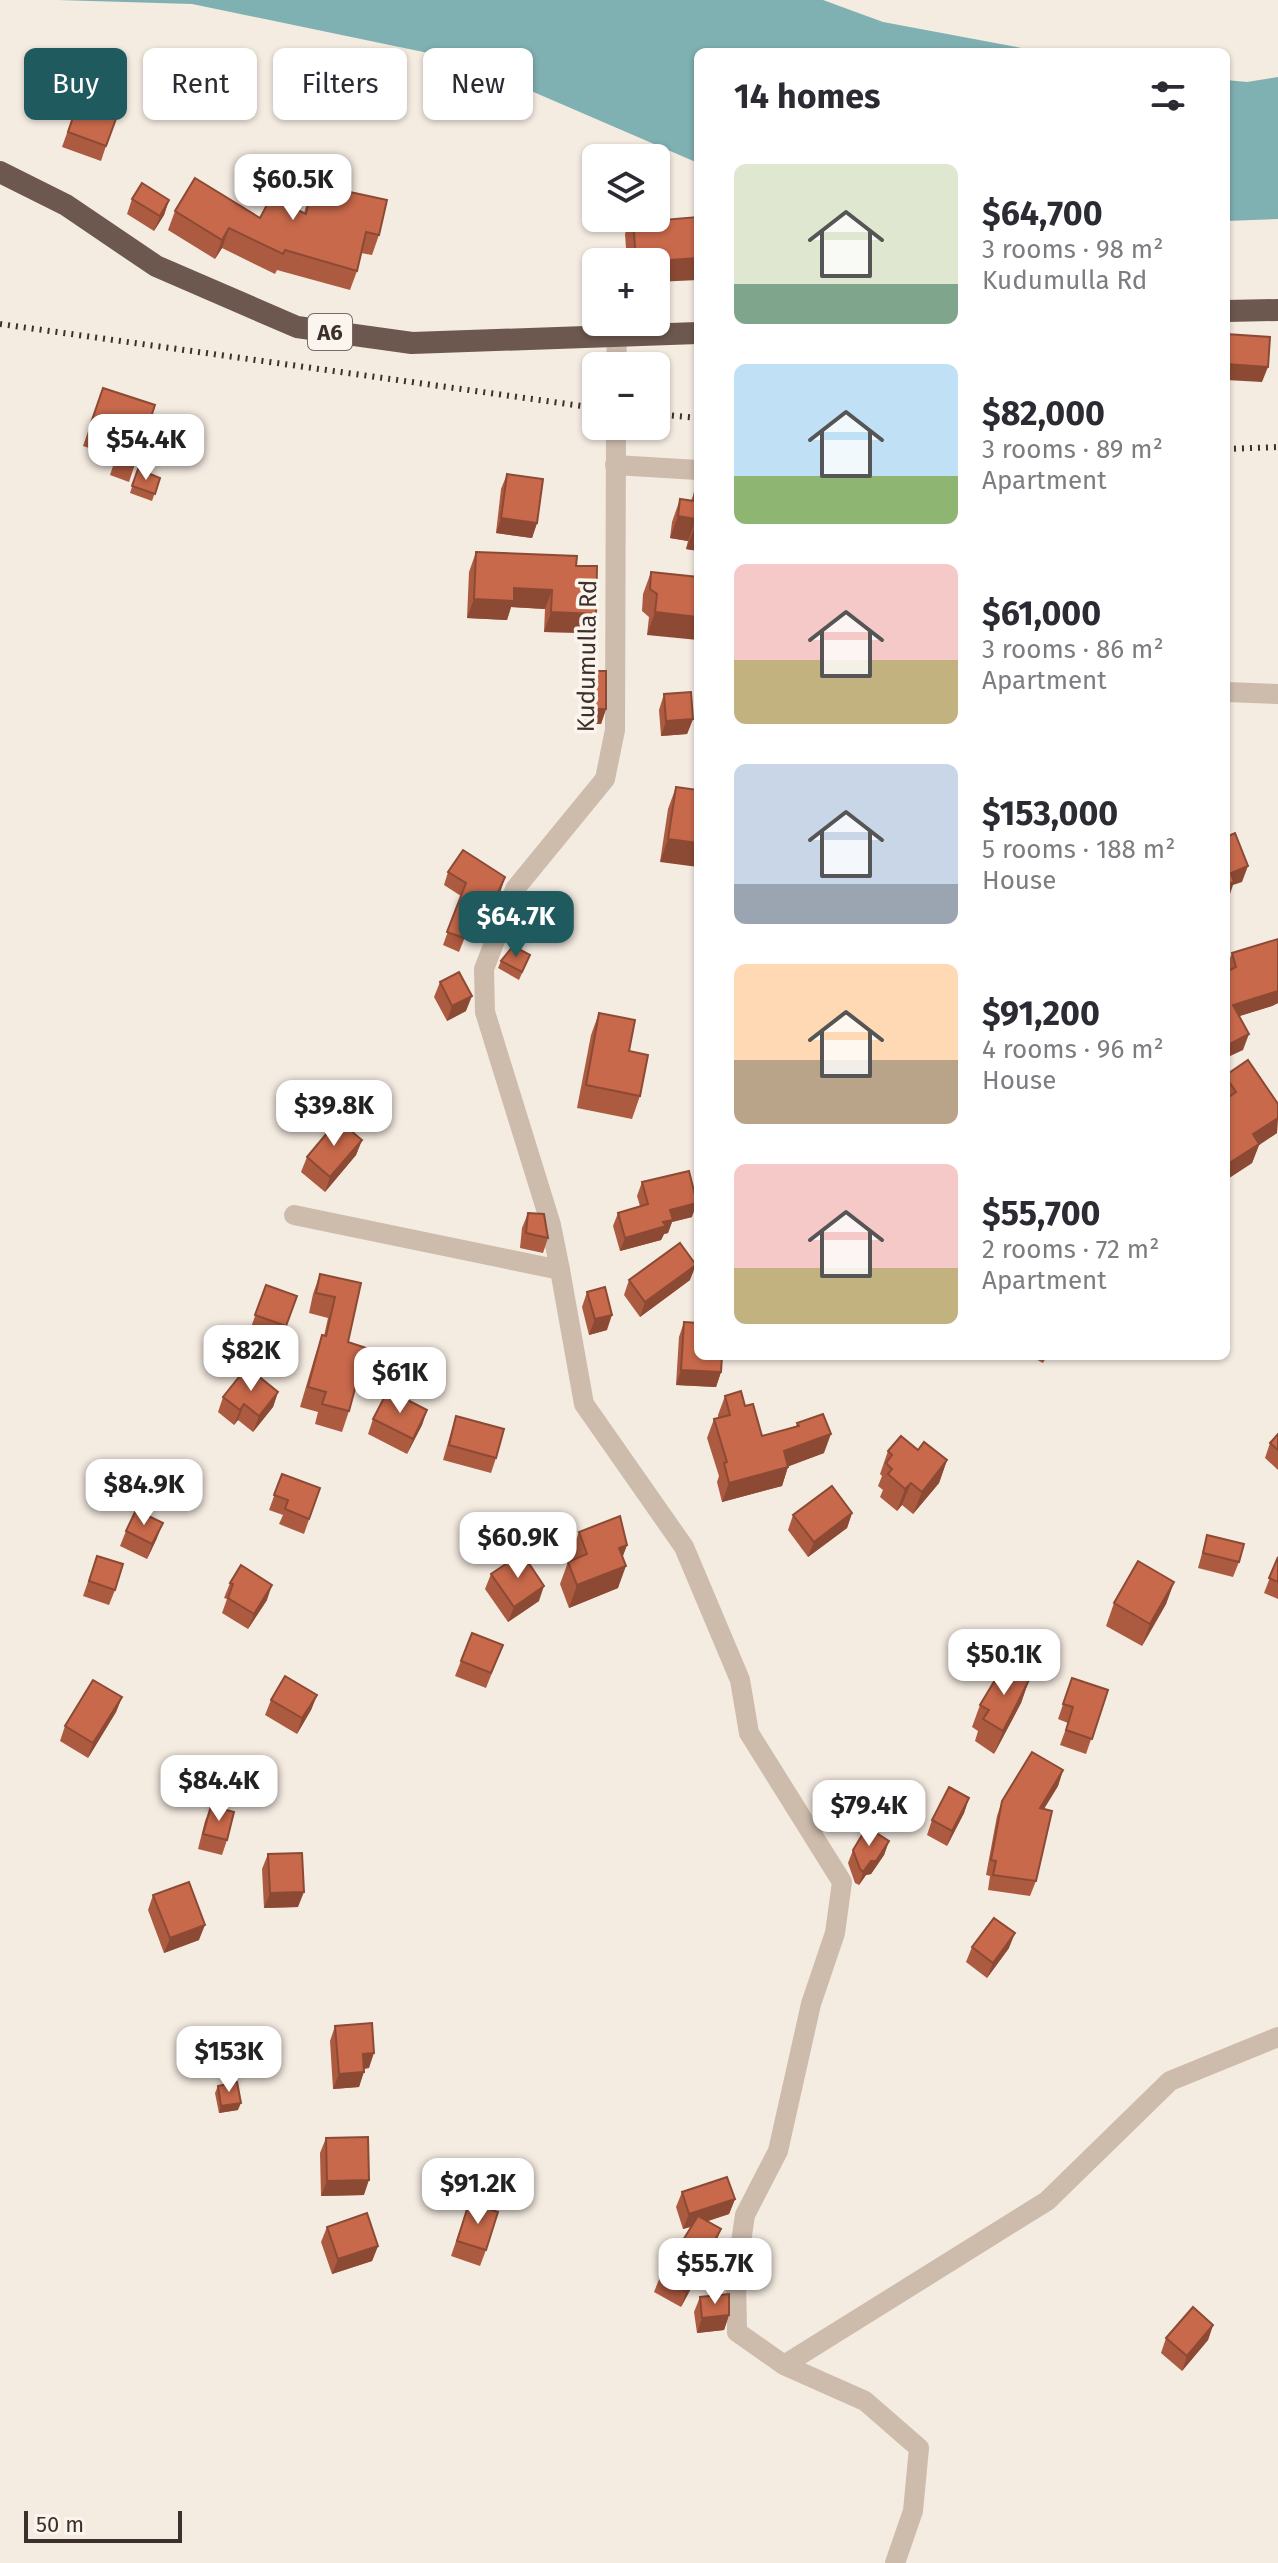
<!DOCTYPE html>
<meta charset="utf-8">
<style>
:root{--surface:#fff;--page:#f2f2f3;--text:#2b2b33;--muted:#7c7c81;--accent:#1f5a5e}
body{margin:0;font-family:"Fira Sans",sans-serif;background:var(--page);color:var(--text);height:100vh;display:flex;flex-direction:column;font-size:30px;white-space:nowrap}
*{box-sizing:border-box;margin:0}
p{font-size:26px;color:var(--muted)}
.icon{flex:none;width:44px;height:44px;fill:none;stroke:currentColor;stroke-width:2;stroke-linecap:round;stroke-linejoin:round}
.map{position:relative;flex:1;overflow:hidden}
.panel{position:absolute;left:694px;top:48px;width:536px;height:1312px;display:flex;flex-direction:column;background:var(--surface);border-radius:12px;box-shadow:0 2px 6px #0004}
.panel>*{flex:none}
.guide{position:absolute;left:24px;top:48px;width:550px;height:72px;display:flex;gap:16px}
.fabs{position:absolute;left:582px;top:144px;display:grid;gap:16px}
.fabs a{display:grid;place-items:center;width:88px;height:88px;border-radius:12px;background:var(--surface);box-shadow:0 2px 6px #0004;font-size:40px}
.scale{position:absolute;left:24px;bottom:20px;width:158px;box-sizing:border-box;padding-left:8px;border:4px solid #3b302b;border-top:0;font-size:22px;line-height:28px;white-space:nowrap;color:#3b302b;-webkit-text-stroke:6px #fbf5ee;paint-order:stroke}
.price{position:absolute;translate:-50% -68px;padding:0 18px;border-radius:16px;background:#fff;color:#222;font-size:26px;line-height:52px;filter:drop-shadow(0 2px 4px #0008)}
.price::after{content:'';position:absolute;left:50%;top:48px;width:24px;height:18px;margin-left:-12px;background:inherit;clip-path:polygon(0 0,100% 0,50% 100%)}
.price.on{background:var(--accent);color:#fff}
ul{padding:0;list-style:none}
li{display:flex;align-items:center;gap:24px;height:200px;padding:0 40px}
li span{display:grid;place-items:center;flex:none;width:224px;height:160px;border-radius:12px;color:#555}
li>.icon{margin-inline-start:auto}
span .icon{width:96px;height:96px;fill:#fffc;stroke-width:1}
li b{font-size:34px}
h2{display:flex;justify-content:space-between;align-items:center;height:96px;padding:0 40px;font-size:34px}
.pill{padding:0 28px;border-radius:12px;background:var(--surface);box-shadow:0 2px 6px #0004;font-size:28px;line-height:72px}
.pill.on{background:var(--accent);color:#fff}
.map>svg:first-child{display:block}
</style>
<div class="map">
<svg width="1278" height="2563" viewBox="0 0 1278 2563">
<rect width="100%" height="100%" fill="#f4ebe1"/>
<g fill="#7fb0b2">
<path d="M58,0H823L883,22L1043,52H698V163L457,59L192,4Z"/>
<path d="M1278,77V219L1226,221V80L1247,82Z"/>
</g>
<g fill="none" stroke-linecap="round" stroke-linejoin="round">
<g stroke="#cdbbac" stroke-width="20">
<path d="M616,366L617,339"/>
<path d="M615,465L698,470"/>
<path d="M1226,692L1278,694"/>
<path d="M294,1215L560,1270L584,1404L684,1547L740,1680L749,1733L842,1882L835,1933L811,2004L778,2151L745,2215L736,2276L737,2332L784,2365L865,2401L919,2448L913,2511L895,2563"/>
<path d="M560,1270L551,1225L485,1012L484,969L515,889L605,779L615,730L616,426"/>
<path d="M784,2365L1047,2201L1170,2081L1278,2037"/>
</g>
<g stroke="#6c584f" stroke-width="22">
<path d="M0,172L66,205L156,266L297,327L412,343L698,333"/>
<path d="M1226,311L1278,310"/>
</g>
<g stroke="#3b302b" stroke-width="6" stroke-dasharray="2 6" stroke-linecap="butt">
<path d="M0,324L596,408"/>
<path d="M656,414L698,418"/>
<path d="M1226,449L1278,447"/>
</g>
</g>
<g fill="#ac5a40">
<path d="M82,91L106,146L101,161L62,147Z"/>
<path d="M313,184L379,235L372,255L361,253L357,271L350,290L277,270L275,274L222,248L215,259L168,230L175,211L260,218L304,213Z"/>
<path d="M132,199L169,200L164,215L154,231L127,214Z"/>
<path d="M630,218H656V262H627L625,234Z"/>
<path d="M103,388L155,405L129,482L110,475L116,457L83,446Z"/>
<path d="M138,469L160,478L152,501L130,493Z"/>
<path d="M507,474L537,523L532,538L496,533L501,489Z"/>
<path d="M695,490L698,551L686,549L688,541L670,538L672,522L680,499L691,501Z"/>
<path d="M476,552L576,566L589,633L544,632L545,609L511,607L507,620L467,618L469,572Z"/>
<path d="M651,572L698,577L647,635L649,617L642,611L643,594Z"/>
<path d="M590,671L606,709L601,724H585L584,687Z"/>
<path d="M664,694L693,719L687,734L661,736L659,710Z"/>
<path d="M676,787L698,790L660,862L668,809Z"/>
<path d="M448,872L501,890L489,914L477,907L459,952L443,945L461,896L444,885Z"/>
<path d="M1278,939V1003L1272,1006L1239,1016L1243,1050L1226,968L1232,953Z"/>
<path d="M530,955L519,980L498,968L501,961Z"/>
<path d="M440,982L466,1011L447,1021L434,997Z"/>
<path d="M599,1013L629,1051L640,1096L632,1119L577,1108L591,1035Z"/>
<path d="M1226,1077L1278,1104L1277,1133L1259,1145L1252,1163L1226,1180Z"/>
<path d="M362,1140L356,1155L325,1192L301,1172L307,1157Z"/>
<path d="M642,1182L692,1217L672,1222L668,1233L664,1234L661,1240L620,1251L613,1226L618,1213L640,1206L637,1196Z"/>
<path d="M528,1213L548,1238L543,1253L520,1248L522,1228Z"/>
<path d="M320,1274L361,1283L348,1342L349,1411L342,1432L315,1424L318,1412L300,1407L315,1356L322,1335L324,1336L328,1318L309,1313L313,1294Z"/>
<path d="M629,1280H690L640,1317L624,1295Z"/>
<path d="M266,1285L297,1296L280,1342L250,1330Z"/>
<path d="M587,1292L607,1330L589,1335L582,1307Z"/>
<path d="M684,1322L721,1372L716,1387L676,1385L679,1337Z"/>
<path d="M1030,1356H1047L1043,1363Z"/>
<path d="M278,1392L273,1407L253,1432L238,1420L234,1425L218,1412L223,1397Z"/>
<path d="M725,1396L745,1406L762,1436L796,1426L797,1423L824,1453L788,1466L782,1486L722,1502L717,1482L719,1476L707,1438L714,1419L718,1418V1415Z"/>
<path d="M427,1410L422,1425L407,1454L368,1434L373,1419Z"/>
<path d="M456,1416L496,1458L491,1473L443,1460L451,1432Z"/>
<path d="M1278,1434V1470L1265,1458L1270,1443Z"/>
<path d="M918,1450L947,1460L939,1483L913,1514L902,1505L897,1511L880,1497L883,1490L878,1486L882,1476L880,1474L888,1451Z"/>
<path d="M282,1474L320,1488L304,1534L279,1524L283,1515L269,1510Z"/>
<path d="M852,1513L847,1528L808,1557L788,1530L793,1515Z"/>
<path d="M126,1531L157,1538L147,1559L120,1546Z"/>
<path d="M579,1532L627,1545L622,1557L618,1588L569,1608L560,1584L568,1562L573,1560L571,1554Z"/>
<path d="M1207,1535L1239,1562L1233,1577L1198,1568Z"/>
<path d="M97,1556L115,1590L109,1605L83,1596Z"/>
<path d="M1278,1557V1599L1264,1593Z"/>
<path d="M491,1574L539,1601L508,1622L485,1589Z"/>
<path d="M1174,1582L1166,1604L1142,1646L1106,1626L1114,1603Z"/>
<path d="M230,1583L267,1600L248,1629L222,1613L227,1599L224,1598Z"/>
<path d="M472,1633L503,1645L486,1688L455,1676Z"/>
<path d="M1072,1678L1108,1690L1086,1754L1060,1745L1068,1723L1058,1719Z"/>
<path d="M1029,1680L1021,1703L994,1754L975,1741L978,1731L972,1727L980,1705Z"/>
<path d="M317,1695L311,1710L297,1734L265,1715L271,1700Z"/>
<path d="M122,1697L116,1712L88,1758L60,1741L65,1726Z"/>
<path d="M1063,1770L1058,1786L1044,1809L1036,1881L1030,1896L988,1890L990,1876L986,1875L997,1816L1002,1801Z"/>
<path d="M969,1798L964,1813L947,1846L927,1835L932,1820Z"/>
<path d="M211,1806L227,1840L222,1855L198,1849L205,1821Z"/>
<path d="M889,1841L884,1855L871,1874L866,1875L859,1885L855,1883L848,1863L853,1850Z"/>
<path d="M268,1854L298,1907L264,1908L262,1869Z"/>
<path d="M153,1895L199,1940L164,1953L148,1910Z"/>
<path d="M972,1947L1009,1948L987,1978L966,1962Z"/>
<path d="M335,2026L369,2068L364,2069L359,2087L333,2089L330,2041Z"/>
<path d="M218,2086L238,2110L219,2113L215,2093Z"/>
<path d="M326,2138L364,2195L321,2196L320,2153Z"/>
<path d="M682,2192L735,2199L729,2214L708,2221L721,2229L715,2244L681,2307L654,2292L660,2277L691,2227L683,2229L676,2207Z"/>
<path d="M469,2203L486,2250L480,2266L451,2256Z"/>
<path d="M327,2227L378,2246L372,2261L332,2274L321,2242Z"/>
<path d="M700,2297L729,2315L724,2330L697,2333L694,2312Z"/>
<path d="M1213,2325L1208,2340L1182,2371L1161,2353L1166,2338Z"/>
</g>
<g fill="#8c4a34">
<path d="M169,200L164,215L154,231L160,216Z"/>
<path d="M229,228L222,248L215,259L222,240Z"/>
<path d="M698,258V280L656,282V264L657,261Z"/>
<path d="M1226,364L1268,367L1262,382L1226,380Z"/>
<path d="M678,516L696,519L688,541L670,538Z"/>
<path d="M501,518L537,523L532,538L496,533Z"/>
<path d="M695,527H698V551L686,549Z"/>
<path d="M514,588L552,590L545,609L511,607L507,620L467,618L474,599Z"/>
<path d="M551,612L596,614L589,633L544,632Z"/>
<path d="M655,612L698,617V640L647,635Z"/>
<path d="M590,709H606L601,724H585Z"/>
<path d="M693,719L687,734L661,736L666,721Z"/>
<path d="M668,839L698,843V867L660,862Z"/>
<path d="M1248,866L1242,882L1233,885L1229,897L1226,898V885L1231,873Z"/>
<path d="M505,877L501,890L489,914L494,901Z"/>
<path d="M1278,991V1003L1272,1006L1227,1020L1233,1005Z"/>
<path d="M472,996L466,1011L447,1021L452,1006Z"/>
<path d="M1249,1034L1243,1050L1226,1058V1046Z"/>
<path d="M1278,1118L1277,1133L1259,1145L1252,1163L1226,1180V1165L1253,1134Z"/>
<path d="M362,1140L356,1155L325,1192L330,1177Z"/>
<path d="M697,1203L692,1217L672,1222L668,1233L664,1234L661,1240L620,1251L625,1238L670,1210Z"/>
<path d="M696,1265L690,1280L640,1317L645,1302Z"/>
<path d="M612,1315L607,1330L589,1335L595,1319Z"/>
<path d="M681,1370L721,1372L716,1387L676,1385Z"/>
<path d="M278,1392L273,1407L253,1432L259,1416Z"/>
<path d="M244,1404L238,1420L234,1425L240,1410Z"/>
<path d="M427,1410L422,1425L407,1454L413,1439Z"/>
<path d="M831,1434L824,1453L779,1470L788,1467L782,1486L722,1502L729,1483L784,1451Z"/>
<path d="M947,1460L939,1483L913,1514L922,1492Z"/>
<path d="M911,1483L902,1505L897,1511L905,1489Z"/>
<path d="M852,1513L847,1528L808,1557L814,1542Z"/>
<path d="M163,1523L157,1538L147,1559L152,1544Z"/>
<path d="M627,1545L619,1567V1548Z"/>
<path d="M626,1566L618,1588L569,1608L577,1585Z"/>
<path d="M1174,1582L1166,1604L1142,1646L1150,1624Z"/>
<path d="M272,1585L267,1600L248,1629L254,1614Z"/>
<path d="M544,1586L539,1601L508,1622L514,1607Z"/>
<path d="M1029,1680L1021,1703L994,1754L1003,1731Z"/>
<path d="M317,1695L311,1710L297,1734L302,1718Z"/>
<path d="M122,1697L116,1712L88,1758L93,1743Z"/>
<path d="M1063,1770L1058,1786L1035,1823L1040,1808Z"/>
<path d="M969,1798L964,1813L947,1846L952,1831Z"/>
<path d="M889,1841L884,1855L871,1874L866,1875L859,1885L863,1872L871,1861Z"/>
<path d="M304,1892L298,1907L264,1908L270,1893Z"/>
<path d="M205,1925L199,1940L164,1953L170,1938Z"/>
<path d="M1015,1933L1009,1948L987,1978L993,1963Z"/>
<path d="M374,2053L369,2068L357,2069L363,2054Z"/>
<path d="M364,2072L359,2087L333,2089L339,2074Z"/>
<path d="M241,2103L238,2110L219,2113L221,2106Z"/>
<path d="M369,2180L364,2195L321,2196L327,2181Z"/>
<path d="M735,2199L729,2214L683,2229L689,2214Z"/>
<path d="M721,2229L715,2244L681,2307L686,2292Z"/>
<path d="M378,2246L372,2261L332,2274L338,2259Z"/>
<path d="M729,2315L724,2330L697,2333L702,2318Z"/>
<path d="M1213,2325L1208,2340L1182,2371L1187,2356Z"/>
</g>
<g fill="#c8694b" stroke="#8c4a34" stroke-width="2">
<path d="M82,91L121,105L106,146L68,132Z"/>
<path d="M195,178L260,218L271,197L306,214L313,184L387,200L379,235L366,232L357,271L285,250L283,254L229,228L222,240L175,211Z"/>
<path d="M142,183L169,200L160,216L132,199Z"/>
<path d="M662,209L663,220L698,217V258L657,261L658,265H656V262H636L633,218H656V210Z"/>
<path d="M1226,334L1270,337L1268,367L1226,364Z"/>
<path d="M103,388L155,405L137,459L118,453L124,435L91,423Z"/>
<path d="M138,469L160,478L155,494L132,486Z"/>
<path d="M507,474L543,479L537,523L501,518Z"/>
<path d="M695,490L698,491V527H695L696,519L678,516L680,499L694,501Z"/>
<path d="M476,552L577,556L576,566H597L596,614L551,612L552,590L514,588V601L474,599Z"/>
<path d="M651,572L698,577V617L655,612L657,594L650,589Z"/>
<rect x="590" y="671" width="16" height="38"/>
<path d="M691,692L693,719L666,721L664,694Z"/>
<path d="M676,787L698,790V843L668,839Z"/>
<path d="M1235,833L1248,866L1231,873L1234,882L1226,885V837Z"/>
<path d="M463,850L505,877L494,901L482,893L464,938L447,932L466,883L448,872Z"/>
<path d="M1278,939V991L1233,1005L1249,1034L1226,1046V972L1236,967L1232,953Z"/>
<path d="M513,946L530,955L522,972L501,961Z"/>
<path d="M459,972L472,996L452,1006L440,982Z"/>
<path d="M599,1013L635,1020L629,1051L648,1055L640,1096L586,1085Z"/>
<path d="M1248,1060L1278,1104V1118L1253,1134L1259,1144L1226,1165V1099L1236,1092L1226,1077V1075Z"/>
<path d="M338,1120L362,1140L330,1177L307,1157Z"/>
<path d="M689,1171L697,1203L670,1210L673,1220L663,1222L666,1226L625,1238L618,1213L648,1204L642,1182Z"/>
<path d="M528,1213L544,1214L548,1238L526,1233Z"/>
<path d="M680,1243L696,1265L645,1302L629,1280Z"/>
<path d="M320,1274L361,1283L348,1342L366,1348L349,1411L322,1404L326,1392L308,1387L322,1335L326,1336L335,1297L316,1293Z"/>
<path d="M266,1285L297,1296L286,1326L255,1315Z"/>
<path d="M605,1287L612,1315L595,1319L587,1292Z"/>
<path d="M684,1322L698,1323V1356H722L721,1372L681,1370Z"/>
<path d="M247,1367L278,1392L259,1416L244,1404L240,1410L223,1397Z"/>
<path d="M388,1390L427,1410L413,1439L373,1419Z"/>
<path d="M741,1391L745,1406L753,1404L762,1436L799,1426L797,1423L823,1414L831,1434L784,1451L788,1467L729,1483L724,1463L727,1462L714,1419L730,1415L725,1396Z"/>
<path d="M456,1416L504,1429L496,1458L449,1445Z"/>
<path d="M1278,1434V1450L1270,1443Z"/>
<path d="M901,1436L918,1450L924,1442L947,1460L922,1492L911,1483L905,1489L888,1474L892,1469L886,1463L892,1455L888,1451Z"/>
<path d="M282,1474L320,1488L309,1519L285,1509L288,1500L274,1495Z"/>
<path d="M832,1486L852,1513L814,1542L793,1515Z"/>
<path d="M136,1510L163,1523L152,1544L126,1531Z"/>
<path d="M620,1516L627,1545L619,1548L626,1566L577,1585L568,1562L587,1554L579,1532Z"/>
<path d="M1207,1535L1244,1544L1239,1562L1203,1553Z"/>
<path d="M522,1553L544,1586L514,1607L491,1574Z"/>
<path d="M97,1556L123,1564L115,1590L89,1581Z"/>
<path d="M1278,1557V1582L1269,1578Z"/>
<path d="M1138,1561L1174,1582L1150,1624L1114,1603Z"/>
<path d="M241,1565L272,1585L254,1614L228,1598L233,1584L230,1583Z"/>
<path d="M472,1633L503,1645L491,1673L461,1661Z"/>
<path d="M1004,1665L1029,1680L1003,1731L983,1719L989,1710L980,1705Z"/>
<path d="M285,1676L317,1695L302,1718L271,1700Z"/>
<path d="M1072,1678L1108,1690L1092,1739L1066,1730L1073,1707L1063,1704Z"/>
<path d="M93,1680L122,1697L93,1743L65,1726Z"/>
<path d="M1032,1752L1063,1770L1040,1808L1052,1811L1036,1881L993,1875L996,1861L991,1860L1002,1801Z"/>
<path d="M949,1787L969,1798L952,1831L932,1820Z"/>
<path d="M211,1806L234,1812L227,1840L203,1834Z"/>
<path d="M867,1827L889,1841L876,1861H871L863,1872L860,1869L853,1850Z"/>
<path d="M302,1853L304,1892L270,1893L268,1854Z"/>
<path d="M189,1882L205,1925L170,1938L153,1895Z"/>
<path d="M994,1918L1015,1933L993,1963L972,1947Z"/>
<path d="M372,2023L374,2053L363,2054L364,2072L339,2074L335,2026Z"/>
<path d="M237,2082L241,2103L221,2106L218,2086Z"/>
<path d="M368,2137L369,2180L327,2181L326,2138Z"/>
<path d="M727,2177L735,2199L689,2214L682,2192Z"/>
<path d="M469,2203L498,2212L486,2250L457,2241Z"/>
<path d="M367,2213L378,2246L338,2259L327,2227Z"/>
<path d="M698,2216L721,2229L686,2292L660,2277Z"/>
<path d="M729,2294V2315L702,2318L700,2297Z"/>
<path d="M1193,2307L1213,2325L1187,2356L1166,2338Z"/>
</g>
<g text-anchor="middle" stroke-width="7" stroke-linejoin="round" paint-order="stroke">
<rect fill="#fbf5ee" stroke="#756b66" stroke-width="2" x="308" y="314" width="44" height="36" rx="6"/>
<g font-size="22" font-weight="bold" fill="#3b302b">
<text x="330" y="340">A6</text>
</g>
<g font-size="24" fill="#3b302b" stroke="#fbf5ee">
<text transform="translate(587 656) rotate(-89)" y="8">Kudumulla Rd</text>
</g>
</g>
</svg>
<div class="fabs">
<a><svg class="icon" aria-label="layers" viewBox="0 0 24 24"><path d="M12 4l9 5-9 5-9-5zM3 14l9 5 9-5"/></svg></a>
<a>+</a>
<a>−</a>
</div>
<div class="scale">50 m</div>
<b class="price" style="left:293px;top:222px">$60.5K</b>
<b class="price" style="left:146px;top:482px">$54.4K</b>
<b class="price on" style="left:516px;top:959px">$64.7K</b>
<b class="price" style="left:334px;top:1148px">$39.8K</b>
<b class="price" style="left:251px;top:1393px">$82K</b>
<b class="price" style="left:400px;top:1415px">$61K</b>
<b class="price" style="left:144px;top:1527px">$84.9K</b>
<b class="price" style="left:518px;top:1580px">$60.9K</b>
<b class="price" style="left:1004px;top:1697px">$50.1K</b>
<b class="price" style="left:219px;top:1823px">$84.4K</b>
<b class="price" style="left:869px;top:1848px">$79.4K</b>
<b class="price" style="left:229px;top:2094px">$153K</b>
<b class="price" style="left:478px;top:2226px">$91.2K</b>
<b class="price" style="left:715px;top:2306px">$55.7K</b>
<div class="guide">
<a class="pill on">Buy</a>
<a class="pill">Rent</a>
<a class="pill">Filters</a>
<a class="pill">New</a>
</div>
<section class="panel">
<h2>14 homes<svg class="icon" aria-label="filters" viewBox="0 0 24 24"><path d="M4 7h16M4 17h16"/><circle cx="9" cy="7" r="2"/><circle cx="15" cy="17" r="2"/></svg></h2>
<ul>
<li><span style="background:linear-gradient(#dfe7d0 75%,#7fa58c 0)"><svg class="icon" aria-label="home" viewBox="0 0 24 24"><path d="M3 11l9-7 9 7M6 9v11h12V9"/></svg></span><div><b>$64,700</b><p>3 rooms · 98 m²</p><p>Kudumulla Rd</p></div></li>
<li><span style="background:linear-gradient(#bfe0f5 70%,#8fb573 0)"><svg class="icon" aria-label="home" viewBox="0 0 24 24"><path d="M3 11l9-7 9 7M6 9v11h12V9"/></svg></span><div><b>$82,000</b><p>3 rooms · 89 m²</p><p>Apartment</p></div></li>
<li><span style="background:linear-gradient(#f6c9c9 60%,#c2b280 0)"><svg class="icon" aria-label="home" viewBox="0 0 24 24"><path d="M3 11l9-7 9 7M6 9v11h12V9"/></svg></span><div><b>$61,000</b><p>3 rooms · 86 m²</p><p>Apartment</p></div></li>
<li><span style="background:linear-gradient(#c9d6e8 75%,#9aa5b1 0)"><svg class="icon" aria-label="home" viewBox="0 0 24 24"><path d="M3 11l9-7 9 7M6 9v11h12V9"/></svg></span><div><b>$153,000</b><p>5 rooms · 188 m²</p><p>House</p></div></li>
<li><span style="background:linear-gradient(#ffd9b3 60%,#b9a48a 0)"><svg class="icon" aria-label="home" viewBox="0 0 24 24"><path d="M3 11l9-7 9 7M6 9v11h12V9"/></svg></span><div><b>$91,200</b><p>4 rooms · 96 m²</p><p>House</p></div></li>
<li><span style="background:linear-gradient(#f6c9c9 65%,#c2b280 0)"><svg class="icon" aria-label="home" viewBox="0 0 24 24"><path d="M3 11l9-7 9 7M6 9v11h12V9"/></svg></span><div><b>$55,700</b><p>2 rooms · 72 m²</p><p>Apartment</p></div></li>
</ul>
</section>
</div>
